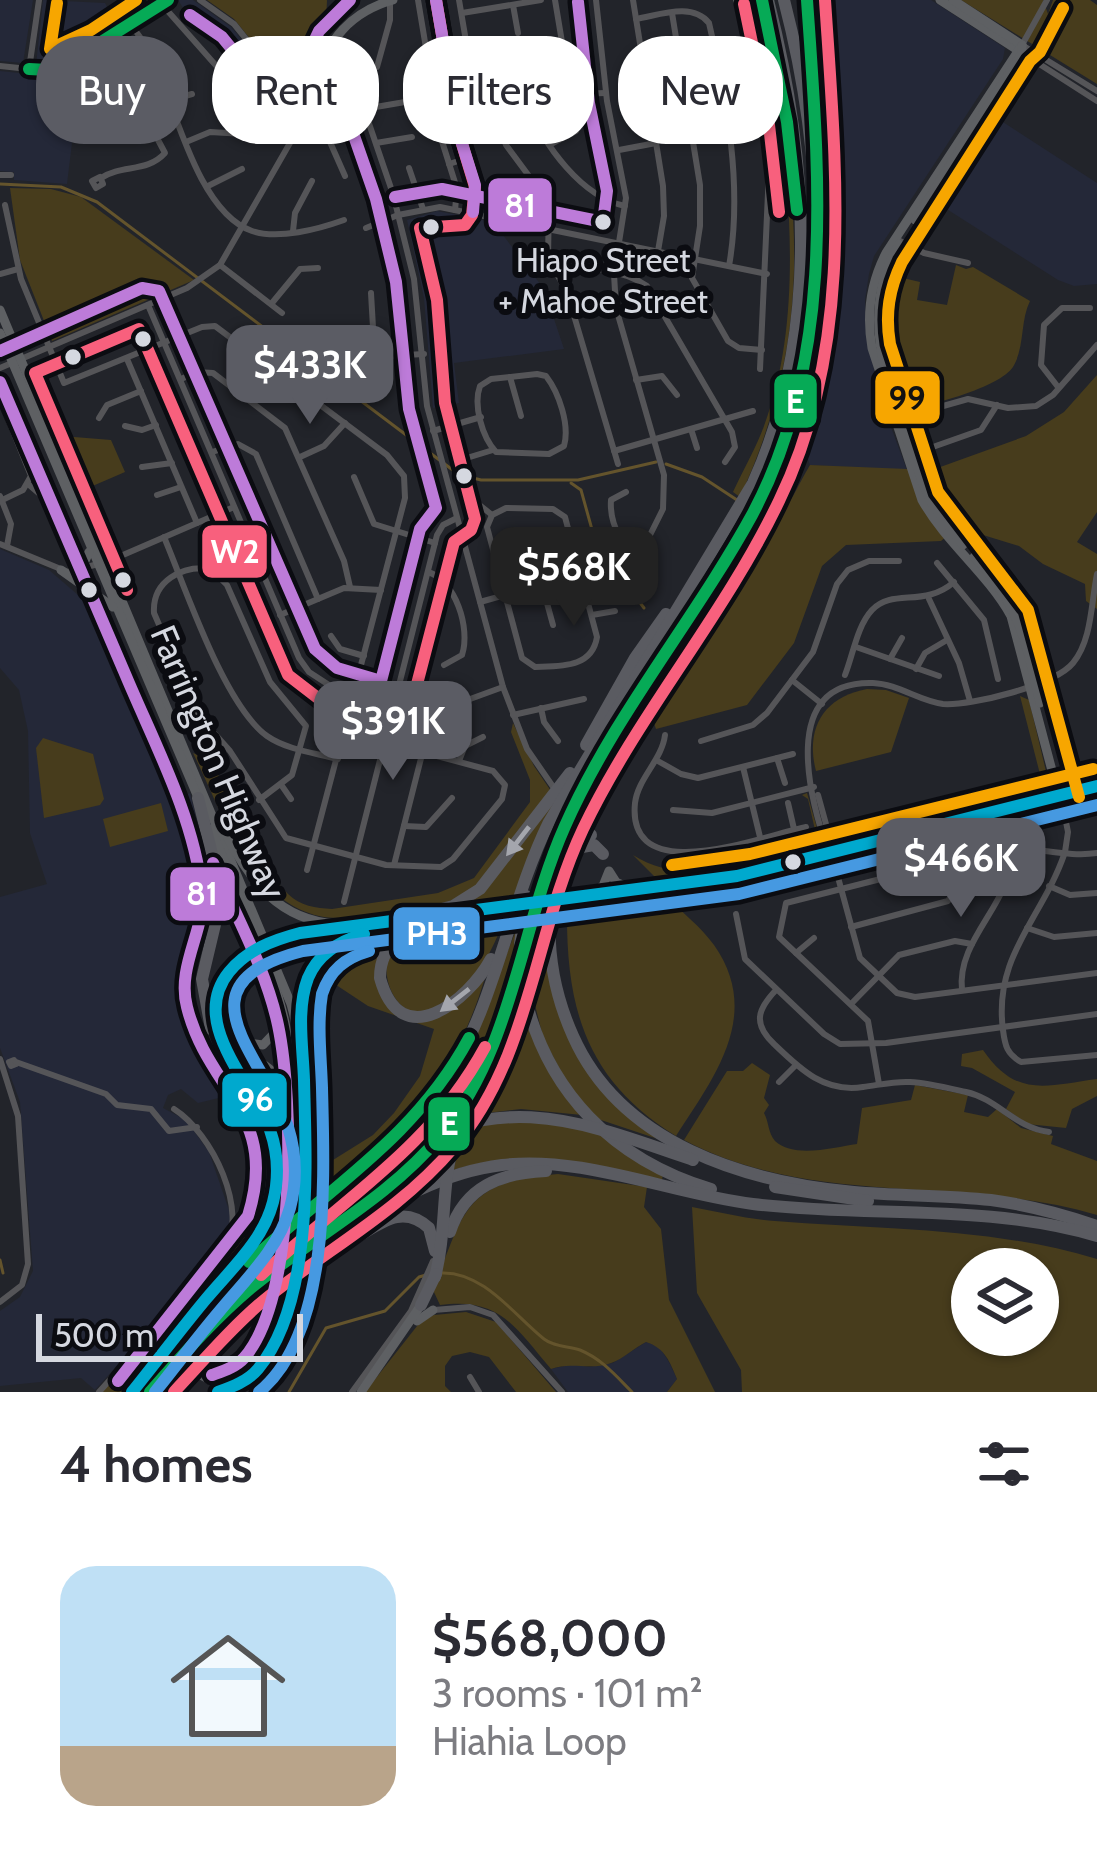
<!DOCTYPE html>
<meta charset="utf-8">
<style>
:root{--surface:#fff;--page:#f2f2f3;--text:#2b2b33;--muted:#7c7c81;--accent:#5b5c64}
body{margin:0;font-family:Cabin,sans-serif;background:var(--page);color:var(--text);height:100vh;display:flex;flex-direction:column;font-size:45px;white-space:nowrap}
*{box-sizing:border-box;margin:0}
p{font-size:39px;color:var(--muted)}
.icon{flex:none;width:66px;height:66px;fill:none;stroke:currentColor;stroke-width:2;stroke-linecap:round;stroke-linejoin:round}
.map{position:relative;height:1392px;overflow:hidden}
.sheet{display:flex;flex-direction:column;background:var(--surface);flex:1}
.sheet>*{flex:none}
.hud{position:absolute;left:36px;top:36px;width:1026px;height:108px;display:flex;gap:24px}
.tools{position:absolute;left:951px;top:1248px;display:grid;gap:24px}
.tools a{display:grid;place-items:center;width:108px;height:108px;border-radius:50%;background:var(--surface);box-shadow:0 3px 9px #0004;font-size:60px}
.scale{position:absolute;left:36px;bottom:30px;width:267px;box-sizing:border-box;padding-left:12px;border:6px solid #d5d8e0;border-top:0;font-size:33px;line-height:42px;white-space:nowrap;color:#d5d8e0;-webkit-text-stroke:9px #0b0c11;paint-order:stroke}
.price{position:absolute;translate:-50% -102px;padding:0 27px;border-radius:24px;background:var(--accent);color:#fff;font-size:39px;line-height:78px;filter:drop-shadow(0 3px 6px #0008)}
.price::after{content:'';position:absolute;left:50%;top:72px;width:36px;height:27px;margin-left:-18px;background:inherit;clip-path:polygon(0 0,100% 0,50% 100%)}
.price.active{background:#222;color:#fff}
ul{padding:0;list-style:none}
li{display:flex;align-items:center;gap:36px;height:300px;padding:0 60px}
li span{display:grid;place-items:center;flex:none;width:336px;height:240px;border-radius:36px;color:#555}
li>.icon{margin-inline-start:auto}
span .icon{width:144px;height:144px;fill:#fffc;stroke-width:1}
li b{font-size:51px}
h2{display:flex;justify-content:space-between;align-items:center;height:144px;padding:0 60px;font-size:51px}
.chip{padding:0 42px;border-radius:48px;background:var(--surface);box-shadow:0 3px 9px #0004;font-size:42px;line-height:108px}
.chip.active{background:var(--accent);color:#fff}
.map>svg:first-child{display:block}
</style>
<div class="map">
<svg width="1097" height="1392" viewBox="0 0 1097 1392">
<rect width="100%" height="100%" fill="#22242a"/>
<g fill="#242838">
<path d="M0,0H33L23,63L0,61Z"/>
<path d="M43,0L105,3L118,26L63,60L36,65Z"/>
<path d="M178,0H193L231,27L267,69L309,84L306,104L255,85L207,26L187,14Z"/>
<path d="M819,0H931L1005,48L1003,59L874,256L869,274L865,300L867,340L882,403L907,470L810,465L802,443L828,293L824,132L816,43Z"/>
<path d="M74,66L80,77L67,184L14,180V172L0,171V71L39,75Z"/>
<path d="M989,113L1097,183V284L1074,286L1058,280L934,201Z"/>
<path d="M437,211L493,222L544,289L564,349L454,363L459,403L433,408L424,298L407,220Z"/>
<path d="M0,549L49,570L107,620L154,719L170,778L180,797L190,793L207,859L206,897L194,982L198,1021L214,1055L244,1092L198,1103L181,1089L168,1095L163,1108L186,1120L209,1152L230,1213L231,1231L223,1248L95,1390L81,1378L0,1386V1311L20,1297L33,1271L20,1102L0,1048V897L47,884L30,833L28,731L19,690L0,668Z"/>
<path d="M646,1342L659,1346L670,1364L677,1379L667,1392H568L551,1369L573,1364L589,1367L613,1363Z"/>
</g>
<g fill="#473c1c" fill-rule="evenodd">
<path d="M207,0H327L325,45L313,73L308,75L269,62L234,19Z"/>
<path d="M961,0H1043L1048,14L1053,0H1090L1097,5V84Z"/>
<path d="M779,105C805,248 801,364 740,497L733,492C743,470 756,448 764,426C801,327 791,208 779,105Z"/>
<path d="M10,188L51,189L81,197L194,280L52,341L20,260Z"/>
<path d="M956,265L966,269L973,267L1030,301C1020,321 1025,347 1013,367C1000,387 928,407 905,409C890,361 878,325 890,275L920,282L917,300L947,305Z"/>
<path d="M1097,375V512L1077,542L1097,554V609L1086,601L1085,584L1043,564L1019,546L957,527L941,541L846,545L822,566L794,643L747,705L656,729L652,717L672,687L664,673L754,529C792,512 790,498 810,465L932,470L1026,436L1064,412Z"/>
<path d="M62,436L111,440L125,472L81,491L59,437Z"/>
<path d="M867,689L886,690L909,698L891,752L816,771C805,729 823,697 867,689Z"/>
<path d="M1020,696L1029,700L1049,784L1048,791L838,842L834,838L1029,789L1042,782Z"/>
<path d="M513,723L534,766L553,794L479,883C454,906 425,907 393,912C369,915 343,921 319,916C248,899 222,811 193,753L213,762C227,798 260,867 288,894C300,906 316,908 332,909L438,893L474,878L530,802V780L511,732Z"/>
<path d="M43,738L93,754L104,799L100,805L44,818L36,748Z"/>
<path d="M807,793L821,842L814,851L731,872L660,882L633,855C687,890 754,859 812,845L817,839L808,799L802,795Z"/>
<path d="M556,797L515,900L452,908L469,900Z"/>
<path d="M161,803L168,831L110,847L103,819Z"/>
<path d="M666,897C682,912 701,927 714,945C763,1015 714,1077 676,1136C587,1081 566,1010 567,910Z"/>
<path d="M544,913L547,958L597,1080L670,1143L595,1118L568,1085L543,1037L528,977Z"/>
<path d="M505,918C492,951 476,985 445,1005C405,1031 379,989 388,951L420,932Z"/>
<path d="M518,925V971L497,1034L447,1122L398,1147L444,1094L464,1063Z"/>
<path d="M401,930L382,949L389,1004L432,1018L486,974C453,1088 396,1135 307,1206L309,1175L373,1135L394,1113L420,1076L434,1029L368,1006L315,971L349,939Z"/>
<path d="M522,997L582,1115L521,1109L471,1115L503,1053Z"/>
<path d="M230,1045C244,1055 265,1066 275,1080C296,1111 290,1184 287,1221L237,1271L262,1232L277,1159Z"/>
<path d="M983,1050C1016,1098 1045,1086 1097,1079V1096L1072,1109L1066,1128L1027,1124L1006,1109L1015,1092L972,1068L961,1066L962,1054Z"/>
<path d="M752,1063L770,1075L764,1098L769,1105L764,1113C769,1122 768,1133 775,1141C794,1159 835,1147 857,1144L862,1108L911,1100L915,1085L968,1095L964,1112L988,1117L997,1109L1021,1128L1053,1136L1051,1144L1097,1161V1215C963,1175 812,1208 684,1140L727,1071H743Z"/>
<path d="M520,1119L595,1128L663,1174L662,1180C591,1164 525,1148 453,1170L466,1127Z"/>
<path d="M558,1174L647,1187L644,1207L661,1229L669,1300L715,1392H667L677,1379C670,1362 665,1348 646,1342C634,1348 623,1359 611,1363C590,1371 571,1361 551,1369C515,1327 500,1297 440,1305L433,1290C464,1212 463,1181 558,1174Z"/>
<path d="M692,1207C719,1212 747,1219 775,1221C883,1230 992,1227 1097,1259V1392H742L741,1370L697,1293ZM972,1269H1038V1335H972Z"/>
<path d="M245,1235L249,1247L124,1392H102Z"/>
<path d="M466,1312L496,1322L556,1392H516L489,1357L470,1352L452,1356L445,1366V1386L451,1392H365L421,1321L434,1315Z"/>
</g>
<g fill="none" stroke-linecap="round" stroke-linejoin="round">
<g stroke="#64542c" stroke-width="3">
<path d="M0,184L61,187L97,202L458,474L481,480H578L656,462"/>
<path d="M666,464L702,477L737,500"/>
<path d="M571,483L581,490L596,544L644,608"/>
<path d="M0,1260L3,1273"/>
<path d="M441,1273C483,1271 514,1315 544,1339C554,1347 568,1346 580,1350C602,1359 616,1376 632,1392"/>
<path d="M289,1392L326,1328L385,1311L419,1277L426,1275"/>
</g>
<g stroke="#555558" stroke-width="6">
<path d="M158,0L242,95L264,109L326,133L345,176"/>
<path d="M200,0L234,24L268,66L352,92L361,100L393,194L414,279L427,406L503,687L527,749L556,791"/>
<path d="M418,0L441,138L457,189L455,210"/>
<path d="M459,0L473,82"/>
<path d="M633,0L663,186L664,216L658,251"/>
<path d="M736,0L744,19L769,171L760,369"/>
<path d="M1047,0L1022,45L1097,91"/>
<path d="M513,5L518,33"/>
<path d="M462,13L541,0"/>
<path d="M672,13L700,185V226L692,278L728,341L739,348L762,350"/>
<path d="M636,19C660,15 692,2 709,23C727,101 743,187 729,266"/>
<path d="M130,24C138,34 146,44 152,55C174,103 197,212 252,231C278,240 319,229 344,220"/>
<path d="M93,47L123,93L149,123L165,153C147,173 122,164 101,178"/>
<path d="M1019,51L1097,101"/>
<path d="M0,66L38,70L60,67L168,0"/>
<path d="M377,67L390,20V1"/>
<path d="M29,69L39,0"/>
<path d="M433,90L555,62L563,48L555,0"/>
<path d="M168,101L192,94"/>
<path d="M529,105C543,145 582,197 625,206"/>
<path d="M364,109L405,102"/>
<path d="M493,112L506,145L549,203L548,258L567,292L618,464"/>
<path d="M438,123L580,94L605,93"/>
<path d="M727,132L762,126"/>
<path d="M186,142L210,132L244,134L263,110"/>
<path d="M376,143L412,137"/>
<path d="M551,144L576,131"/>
<path d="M619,150L656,143"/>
<path d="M449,164L468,158"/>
<path d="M409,168L423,209"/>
<path d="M0,175H11"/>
<path d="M100,177L103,184L96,188L92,181Z"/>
<path d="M208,186L242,169"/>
<path d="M5,205L21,279L64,383L202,327L215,326L387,455L404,476L405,498L307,870"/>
<path d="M489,217L496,190"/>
<path d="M366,228L398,215L440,207L767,274"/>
<path d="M293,231L295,213L312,181"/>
<path d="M898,240L924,253L968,263"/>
<path d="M220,265L282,313"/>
<path d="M558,273C582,262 625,271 647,286L732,432L735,447L725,462"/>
<path d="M0,274L18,269"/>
<path d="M371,293L377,396"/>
<path d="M272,303L300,269L318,268"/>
<path d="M148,305L299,658L309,672L329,685L426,711L440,710L503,687"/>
<path d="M127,359L197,523"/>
<path d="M333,359L424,354"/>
<path d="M0,368L187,288L220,265L302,122L315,81"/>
<path d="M537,374L546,376C559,393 570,425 564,446L549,454L496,452C482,437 473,405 480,386L491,379Z"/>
<path d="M510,377L521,416"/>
<path d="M181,379L197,372L213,373L285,428L344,561L350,587"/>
<path d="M636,380L662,376L677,395"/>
<path d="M1058,387L1041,365L1044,325L1062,308H1090"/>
<path d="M0,399L31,476L23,490L0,501"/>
<path d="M99,418L107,405L141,391"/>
<path d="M897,419L968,399L1008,408L1036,406L1053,395L1097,345"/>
<path d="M125,426L142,430L156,425"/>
<path d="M691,429L697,448"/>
<path d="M433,431L481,417"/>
<path d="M930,448L981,430L997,405"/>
<path d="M614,451L753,411"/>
<path d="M212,452L238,444L256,454L318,599"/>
<path d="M300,457L324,446L345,423"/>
<path d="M470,457L493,450"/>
<path d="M142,467L172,463"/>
<path d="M354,477L374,524L435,543"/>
<path d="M28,484L42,496L64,543"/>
<path d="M626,492L611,500C609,526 625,551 645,567"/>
<path d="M157,495L181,487"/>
<path d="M0,496L11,524L7,546"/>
<path d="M477,503L492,515"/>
<path d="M506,508L553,509L565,517L597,637C592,668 561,666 535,667L522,658L487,527L492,515Z"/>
<path d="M164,537C186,589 224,705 267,736C287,750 316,753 338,759"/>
<path d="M0,544L68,572L98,564"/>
<path d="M494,556L534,545"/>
<path d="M116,558L234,507"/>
<path d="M937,563L984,620L998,679"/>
<path d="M428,572C455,580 471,628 462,655L444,665"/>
<path d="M542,585L553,625"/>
<path d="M929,599L959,663L970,701"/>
<path d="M480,602L620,563L647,541L663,509L664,475L616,308L614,274L626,198L607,101L596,0"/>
<path d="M280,615L344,588L381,590"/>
<path d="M592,615L615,611"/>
<path d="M331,636L340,649L364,656"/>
<path d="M856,647L939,676"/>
<path d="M890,659L902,638"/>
<path d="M916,669L925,653L947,640"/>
<path d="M845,675C853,655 857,626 872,610C893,588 924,608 954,582"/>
<path d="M792,680L822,704"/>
<path d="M541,708L544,722L558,741"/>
<path d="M513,715L584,699"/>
<path d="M665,735C662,760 638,778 635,803C626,891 765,835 806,827"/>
<path d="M701,741L753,725L767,713L813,652L837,584L848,570L869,561H899"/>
<path d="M777,758L785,783"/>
<path d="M656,760L681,774L698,778L793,754"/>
<path d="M459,761L465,746L483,737"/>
<path d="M743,767L760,837"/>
<path d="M282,786L291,799"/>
<path d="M818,795L829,835"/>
<path d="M259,800L292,775L306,726L270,682L227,585L211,569C182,565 152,581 154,613L198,715L230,751L286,838L386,865L441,867L453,859L502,799L505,785L493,771L422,752"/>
<path d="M1062,802L1068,832L1065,852C1043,918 993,955 1003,1030C1005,1046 1007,1054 1021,1062L1097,1055"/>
<path d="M788,803L794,829"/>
<path d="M673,810L712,813L814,787"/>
<path d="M572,811L590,834"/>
<path d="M404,826L426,827L452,798"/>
<path d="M829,854C810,800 777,680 873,683C898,684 919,701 943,704C972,706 1055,685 1073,663C1092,640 1091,603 1097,574"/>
<path d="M833,859L860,958L897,993L915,997L1097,973"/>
<path d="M394,865L433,711"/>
<path d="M1049,886L1070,895L1097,893"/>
<path d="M344,902L437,535L443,525L457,518"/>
<path d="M736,914L745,959L824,1034L840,1044L886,1043L1097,1014"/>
<path d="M851,927L948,901L960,881L956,860"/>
<path d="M1027,928L1054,937L1097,933"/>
<path d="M796,953L814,938"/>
<path d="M776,990C757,1010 753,1024 774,1044C800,1069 824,1093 863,1087C879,1085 894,1081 910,1082C928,1083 948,1088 966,1092C998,1099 1015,1128 1049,1132"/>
<path d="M962,990C956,937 1017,900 1011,848"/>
<path d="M851,1004L899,955L955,941L972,944"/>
<path d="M0,1059L18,1116L28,1264L22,1285L0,1302"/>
<path d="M14,1060L16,1064L11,1066L9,1062Z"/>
<path d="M16,1062L106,1094L117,1105L151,1109L169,1131L197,1127"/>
<path d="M779,1082L796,1065"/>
<path d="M879,1084L868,1021L779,937L786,903L999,849C1032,845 1065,858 1097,853"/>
<path d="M434,1310L470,1307L493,1315L562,1392"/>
<path d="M470,1377L479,1392"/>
<path d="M99,1392L224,1253C250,1211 212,1133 174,1109"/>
<path d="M352,1392L411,1311L433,1261"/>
</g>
<g stroke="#5e6063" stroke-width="9">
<path d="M940,0L1016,49"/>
<path d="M953,0L1022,45"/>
<path d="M1022,45L886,253C870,284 866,314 872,348L922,500C946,543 987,573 1011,616L1059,797"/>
<path d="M315,81C328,40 350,12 393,0"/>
<path d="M915,220L1022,53V46"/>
<path d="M899,244C852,322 897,406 923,484L932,504L963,545"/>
<path d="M0,310L291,1004C313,1083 310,1207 293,1288"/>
<path d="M0,333L200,802"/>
<path d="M974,557C1019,604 1026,641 1040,703"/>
<path d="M61,570L113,607"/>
<path d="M81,570L89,552"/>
<path d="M110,576L116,558"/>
<path d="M211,829C251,929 297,1004 295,1115"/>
<path d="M829,833L834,844L845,849"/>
<path d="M226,835C251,882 279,920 336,924"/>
<path d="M596,891L603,886L609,871L616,882L625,886"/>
<path d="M547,900L737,876L1097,786"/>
<path d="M441,915L519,904"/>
<path d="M446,921L733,884L1097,793"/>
<path d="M224,979C258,921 348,926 406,919"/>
<path d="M278,1006L279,1028L263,1045L241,1042C229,1030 223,1017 225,1000C235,930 370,931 424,924"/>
<path d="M302,1031C301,989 309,955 351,937"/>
<path d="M227,1036C240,1053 258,1058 273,1072C300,1100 291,1160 293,1196"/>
<path d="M289,1258L293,1191"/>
<path d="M273,1316L286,1275"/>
<path d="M417,1321L433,1310"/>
<path d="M238,1379L264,1337"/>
<path d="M264,1392L280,1339"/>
<path d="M361,1392L421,1305"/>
</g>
<g stroke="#5a5b61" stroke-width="12">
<path d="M807,0L820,188"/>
<path d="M586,745L635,658L666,614"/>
<path d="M198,798L222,895L202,979L211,1029"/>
<path d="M582,847L594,845L603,854"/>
<path d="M559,857C543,918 547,978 573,1036C621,1144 745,1182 854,1192C900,1196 946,1195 991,1200C1028,1205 1062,1214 1097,1226"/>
<path d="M559,886L568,863L591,835"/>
<path d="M405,919L453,906L480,889L570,773"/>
<path d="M451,921C416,930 380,935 380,978C401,1055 468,1001 491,959"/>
<path d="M520,944L526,896"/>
<path d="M524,992C546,1092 614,1160 711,1189"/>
<path d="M377,1165C495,1088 571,1117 693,1160"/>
<path d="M775,1187L868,1201"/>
<path d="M344,1232C393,1202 443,1172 502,1165C583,1155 672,1194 753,1204C868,1218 985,1203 1097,1236"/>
<path d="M450,1232C465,1186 501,1173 546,1171"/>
<path d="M350,1241C378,1226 401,1202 429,1228L435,1251"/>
<path d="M225,1276C243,1255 262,1234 271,1207C305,1110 182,1044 227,974"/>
<path d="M435,1277C449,1224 438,1169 463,1120"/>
<path d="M421,1305L436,1274"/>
<path d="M275,1311L229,1377L215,1381L202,1374L199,1354C236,1302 299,1266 352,1233"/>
<path d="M133,1392C177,1342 219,1288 269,1243C327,1191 400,1151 444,1084C496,1005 508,906 549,822L753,483C821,333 808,156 768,0"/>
<path d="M150,1392C183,1356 215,1318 252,1287C326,1227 413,1187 464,1103C518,1015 524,913 567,821C625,711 703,611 760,500C836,352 825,158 784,0"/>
<path d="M218,1392C269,1375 281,1330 294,1282"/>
</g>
<g stroke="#0b0c11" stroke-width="21">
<g id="bus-1">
<path d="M762,0L787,122L797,210"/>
<path d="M29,69L48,70L66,64L168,0"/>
<path d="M249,1262C329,1188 416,1137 469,1038"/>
<path d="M150,1392C182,1356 214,1319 251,1288C314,1236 388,1199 441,1135C514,1047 520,927 565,826C614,715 694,621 752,515C837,357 819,172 807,0"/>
</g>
</g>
<g stroke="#0b0c11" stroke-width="21">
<g id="bus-2">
<path d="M744,4L769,125L779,212"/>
<path d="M127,590L35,373L139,329L288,675L323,702L393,721L403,719L410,711L454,542L471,530L475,519L445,403L437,300L420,228L465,225L472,215L475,187L459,134L436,0"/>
<path d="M261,1275C344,1198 429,1150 485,1047"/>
<path d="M174,1392C203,1361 231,1328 263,1301C327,1249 400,1211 454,1147C531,1057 534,933 583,829C638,714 724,616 779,501C855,346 836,167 825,0"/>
</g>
</g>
<g stroke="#0b0c11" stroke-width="21">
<g id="bus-3">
<path d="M436,0L459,134L475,185L473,212"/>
<path d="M298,75L319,31L350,0"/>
<path d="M395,197L442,189L603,222L607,191L589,103L578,2"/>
<path d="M0,351L142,288L159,291L315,649L337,668L381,681L420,529L436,508L409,409L396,282L376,199L345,110L258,81L222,37L190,15"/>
<path d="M0,382C42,480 84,578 126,676C155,745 193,815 202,891C207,927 176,966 187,1007C208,1092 280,1114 248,1216L118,1381"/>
<path d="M212,1375C223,1371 236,1367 244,1358C297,1298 294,1101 278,1025C266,969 236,916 213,863"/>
</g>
</g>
<g stroke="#0b0c11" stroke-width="21">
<g id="bus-4">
<path d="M132,1392C157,1361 181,1329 206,1299C231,1269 263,1241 273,1202C279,1178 278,1153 270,1130C252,1082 188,1023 229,972C247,950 273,940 300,933L737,876L1097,786"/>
<path d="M218,1392C232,1387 248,1381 258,1369C314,1301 306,1164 304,1080C303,1048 296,1009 308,978C318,954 339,941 364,934"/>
</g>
</g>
<g stroke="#0b0c11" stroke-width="21">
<g id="bus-5">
<path d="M155,1392C176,1366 196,1339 218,1313C244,1281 278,1250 290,1208C297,1182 296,1153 288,1127C264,1056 172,984 303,951L739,894L1097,805"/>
<path d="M259,1392C332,1332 324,1174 322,1088C321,1057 317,1024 322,994C330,970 345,958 369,951"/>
</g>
</g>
<g stroke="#0b0c11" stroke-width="21">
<g id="bus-6">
<path d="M57,3L50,49L91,30L136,0"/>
<path d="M1063,8L1040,52L1030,61L902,262C889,289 885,314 890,344L938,492L1028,610L1079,797"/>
<path d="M672,865L750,854L1093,769"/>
</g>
</g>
<use href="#bus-1" stroke="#06aa56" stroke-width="12"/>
<use href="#bus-2" stroke="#f8607d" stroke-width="12"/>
<use href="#bus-3" stroke="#bd7bd9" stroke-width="12"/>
<use href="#bus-4" stroke="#00a9ce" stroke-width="12"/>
<use href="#bus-5" stroke="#4699e1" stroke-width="12"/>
<use href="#bus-6" stroke="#f7a600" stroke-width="12"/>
</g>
<defs><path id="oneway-solid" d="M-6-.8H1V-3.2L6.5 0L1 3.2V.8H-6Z" transform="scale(3)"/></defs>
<g fill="#a4a6ad">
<use href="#oneway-solid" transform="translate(518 841) rotate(128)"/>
<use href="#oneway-solid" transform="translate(455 1000) rotate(142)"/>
</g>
<g fill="#d5d8e0" stroke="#0b0c11" stroke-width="4.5">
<circle cx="603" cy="222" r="10"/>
<circle cx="431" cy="227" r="10"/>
<circle cx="143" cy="339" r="10"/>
<circle cx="73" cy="357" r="10"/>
<circle cx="464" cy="476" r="10"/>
<circle cx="123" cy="580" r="10"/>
<circle cx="89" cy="590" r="10"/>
<circle cx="793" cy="862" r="10"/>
</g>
<g text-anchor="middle" stroke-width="12" stroke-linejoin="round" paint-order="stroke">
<g font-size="33" fill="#d5d8e0" stroke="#0b0c11">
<text x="603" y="272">Hiapo Street<tspan x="603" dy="41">+ Mahoe Street</tspan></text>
</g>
<g font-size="36" fill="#d5d8e0" stroke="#0b0c11">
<text transform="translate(219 762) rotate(67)" y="13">Farrington Highway</text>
</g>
</g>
<g stroke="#0b0c11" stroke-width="4.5">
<rect x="486" y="176" width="68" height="58" rx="12" fill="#bd7bd9"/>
<rect x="873" y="369" width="69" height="57" rx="12" fill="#f7a600"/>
<rect x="772" y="372" width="47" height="58" rx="12" fill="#06aa56"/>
<rect x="200" y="523" width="69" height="57" rx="12" fill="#f8607d"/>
<rect x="168" y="865" width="69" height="58" rx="12" fill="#bd7bd9"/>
<rect x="391" y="905" width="91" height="57" rx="12" fill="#4699e1"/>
<rect x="220" y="1071" width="69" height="58" rx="12" fill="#00a9ce"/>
<rect x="426" y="1095" width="46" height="58" rx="12" fill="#06aa56"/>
</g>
<g font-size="33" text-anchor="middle" font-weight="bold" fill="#fff">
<text x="520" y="217">81</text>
<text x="795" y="413">E</text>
<text x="235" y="563">W2</text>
<text x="202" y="905">81</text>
<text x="437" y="945">PH3</text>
<text x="255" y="1111">96</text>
<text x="449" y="1135">E</text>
</g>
<g font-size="33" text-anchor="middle" font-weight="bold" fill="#111">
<text x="907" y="409">99</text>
</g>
</svg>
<div class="tools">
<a><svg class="icon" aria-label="layers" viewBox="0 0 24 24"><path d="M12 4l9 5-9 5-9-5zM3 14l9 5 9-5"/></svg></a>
</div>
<div class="scale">500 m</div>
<b class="price" style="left:310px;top:427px">$433K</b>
<b class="price active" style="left:574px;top:629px">$568K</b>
<b class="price" style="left:393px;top:783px">$391K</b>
<b class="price" style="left:961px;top:920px">$466K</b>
<div class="hud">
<a class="chip active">Buy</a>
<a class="chip">Rent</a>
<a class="chip">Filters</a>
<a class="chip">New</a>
</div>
</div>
<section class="sheet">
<h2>4 homes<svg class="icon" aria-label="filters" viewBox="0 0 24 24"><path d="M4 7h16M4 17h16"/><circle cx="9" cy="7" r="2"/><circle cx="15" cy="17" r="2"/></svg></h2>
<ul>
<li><span style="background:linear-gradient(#bfe0f5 75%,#b9a48a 0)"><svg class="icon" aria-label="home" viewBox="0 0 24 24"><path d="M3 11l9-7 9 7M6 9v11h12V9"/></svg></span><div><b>$568,000</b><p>3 rooms · 101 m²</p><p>Hiahia Loop</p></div></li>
</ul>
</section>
